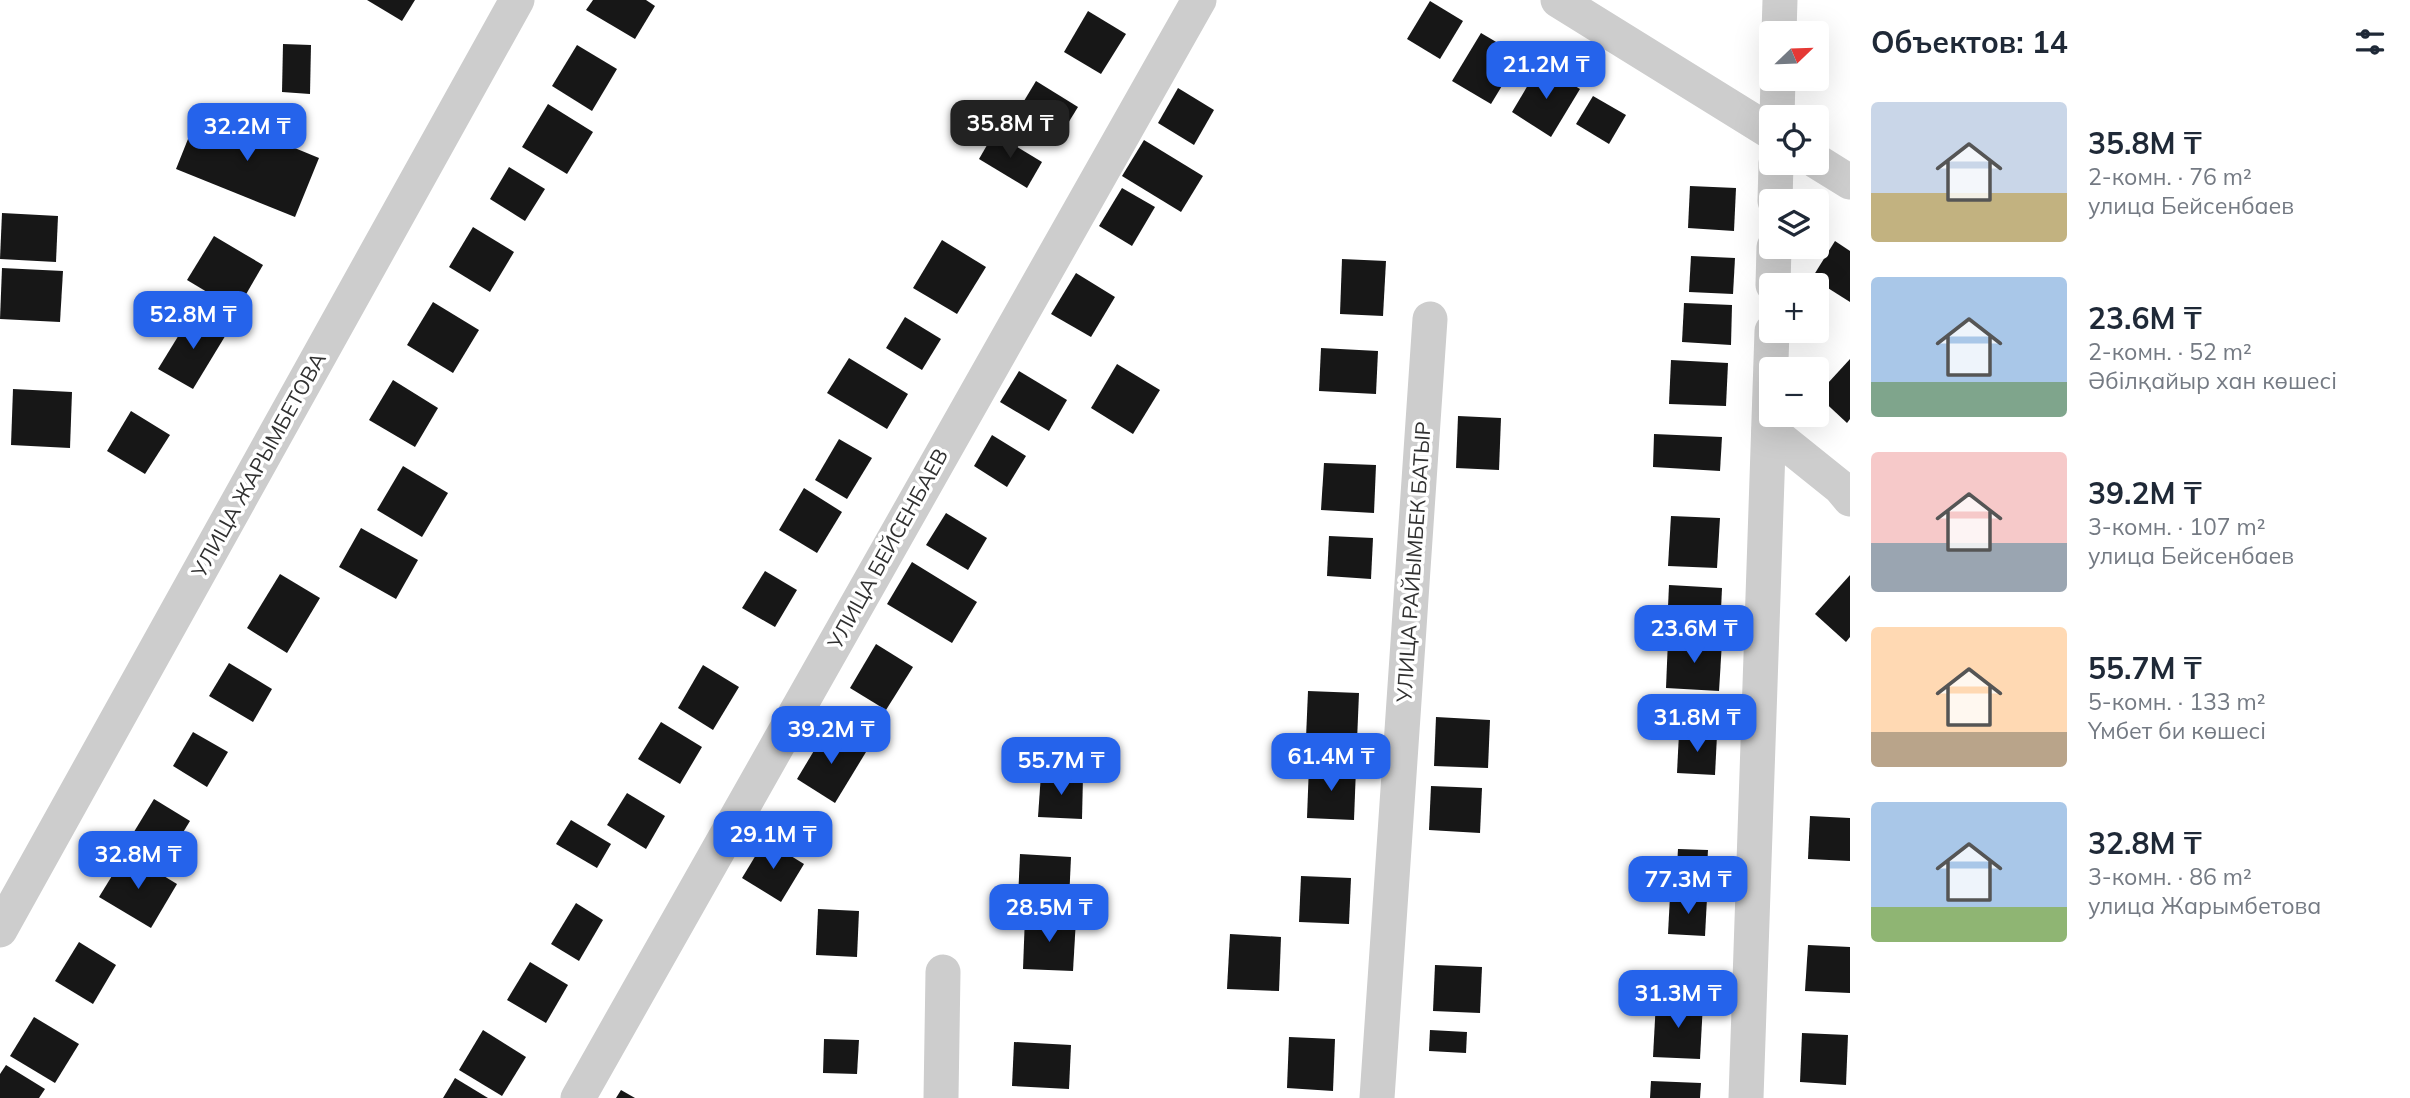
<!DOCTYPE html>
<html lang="ru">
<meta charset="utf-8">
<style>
:root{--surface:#fff;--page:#f6f6f7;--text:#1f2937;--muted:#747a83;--accent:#2563eb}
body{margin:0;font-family:Mulish,sans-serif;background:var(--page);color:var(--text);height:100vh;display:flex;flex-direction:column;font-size:26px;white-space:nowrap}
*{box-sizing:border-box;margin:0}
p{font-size:23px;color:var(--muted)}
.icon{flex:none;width:38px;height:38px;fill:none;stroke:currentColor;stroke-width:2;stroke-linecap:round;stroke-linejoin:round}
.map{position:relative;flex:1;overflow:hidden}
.panel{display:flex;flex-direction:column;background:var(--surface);width:560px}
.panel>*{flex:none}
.needle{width:46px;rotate:67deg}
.controls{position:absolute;left:1759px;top:21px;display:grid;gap:14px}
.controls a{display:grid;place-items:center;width:70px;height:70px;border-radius:7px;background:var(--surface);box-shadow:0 7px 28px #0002;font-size:35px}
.price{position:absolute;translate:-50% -60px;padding:0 16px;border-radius:14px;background:var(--accent);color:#fff;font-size:23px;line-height:46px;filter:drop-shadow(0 2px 4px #0008)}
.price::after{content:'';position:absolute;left:50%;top:42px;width:21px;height:16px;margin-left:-10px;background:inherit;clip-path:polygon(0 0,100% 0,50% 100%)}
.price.current{background:#222;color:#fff}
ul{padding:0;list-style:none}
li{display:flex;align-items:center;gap:21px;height:175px;padding:0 21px}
li span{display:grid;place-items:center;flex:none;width:196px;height:140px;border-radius:7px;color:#555}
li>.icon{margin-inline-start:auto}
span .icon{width:84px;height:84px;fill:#fffc;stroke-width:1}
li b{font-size:30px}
h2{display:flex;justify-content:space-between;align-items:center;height:84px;padding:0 21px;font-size:30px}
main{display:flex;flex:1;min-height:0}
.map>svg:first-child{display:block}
</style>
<main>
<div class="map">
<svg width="1850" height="1098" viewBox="0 0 1850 1098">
<rect width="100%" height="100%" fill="#fff"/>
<g fill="#171717">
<path d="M367,0H415L402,21Z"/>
<path d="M593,0H646L655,6L635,39L586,10Z"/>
<path d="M1430,1L1463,21L1440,59L1407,39Z"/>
<path d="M1088,11L1126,34L1101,74L1064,52Z"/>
<path d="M1481,33L1520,56L1491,104L1452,81Z"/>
<path d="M283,44L311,45L310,94L282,92Z"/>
<path d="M577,45L617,69L592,111L552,86Z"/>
<path d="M1540,65L1580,89L1551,137L1512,112Z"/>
<path d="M1036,81L1078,107L1057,141L1015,116Z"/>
<path d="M1178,88L1214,110L1194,145L1158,123Z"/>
<path d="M1593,96L1626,115L1609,144L1576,124Z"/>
<path d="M548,104L593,132L567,174L522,147Z"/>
<path d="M200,109L319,158L295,217L176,169Z"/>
<path d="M994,133L1042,162L1027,188L979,159Z"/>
<path d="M1144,140L1203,176L1181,212L1122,176Z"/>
<path d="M509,167L545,189L525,221L490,199Z"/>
<path d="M1690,186L1736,188L1734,231L1688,228Z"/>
<path d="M1122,188L1155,207L1132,246L1099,226Z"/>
<path d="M2,213L58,216L56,262L0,259Z"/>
<path d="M473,227L514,252L490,292L449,267Z"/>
<path d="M214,236L263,265L237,310L187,280Z"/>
<path d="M942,240L986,267L957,314L913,288Z"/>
<path d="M1835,241L1850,251V302L1812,278Z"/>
<path d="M1691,256L1735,258L1733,294L1689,292Z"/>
<path d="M1342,259L1386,261L1383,316L1340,314Z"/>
<path d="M2,268L63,271L60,322L0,319Z"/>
<path d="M1076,273L1115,297L1091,337L1051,314Z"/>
<path d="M433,302L479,330L453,373L407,345Z"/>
<path d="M1684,303L1732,305L1731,345L1682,342Z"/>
<path d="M193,312L227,333L193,389L158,369Z"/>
<path d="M905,317L941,339L922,370L886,348Z"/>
<path d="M1321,348L1378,351L1376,394L1319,391Z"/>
<path d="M849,358L908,394L887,429L827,393Z"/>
<path d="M1850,359V419L1847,423L1817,395Z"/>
<path d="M1671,360L1728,363L1726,406L1669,404Z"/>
<path d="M1117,364L1160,390L1133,434L1091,408Z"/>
<path d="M1019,371L1067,400L1049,431L1000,402Z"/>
<path d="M393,380L438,408L415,447L369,420Z"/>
<path d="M13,389L72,392L70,448L11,445Z"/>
<path d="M131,411L170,435L145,474L107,451Z"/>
<path d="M1458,416L1501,418L1499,470L1456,468Z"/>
<path d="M1654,434L1722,437L1720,471L1653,467Z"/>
<path d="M992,435L1026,456L1007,487L974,466Z"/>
<path d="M839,439L872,458L847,499L815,480Z"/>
<path d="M1324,463L1376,465L1374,513L1321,510Z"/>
<path d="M403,466L448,493L422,537L377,510Z"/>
<path d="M804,488L842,512L817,553L779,530Z"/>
<path d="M946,513L987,538L968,570L926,545Z"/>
<path d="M1671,516L1720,518L1717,568L1668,566Z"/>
<path d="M361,528L418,560L396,599L339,567Z"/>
<path d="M1329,536L1373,538L1371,579L1327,576Z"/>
<path d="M912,562L977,602L952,643L887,604Z"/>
<path d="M765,571L797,590L775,627L742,608Z"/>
<path d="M280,574L320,598L287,653L247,628Z"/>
<path d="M1850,575V637L1846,642L1815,614Z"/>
<path d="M1669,585L1722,588L1720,632L1667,629Z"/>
<path d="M1668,639L1722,642L1719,691L1666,688Z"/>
<path d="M876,644L913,667L886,710L850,688Z"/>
<path d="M229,663L272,689L253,722L209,696Z"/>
<path d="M703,665L739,687L713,730L678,708Z"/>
<path d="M1308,691L1359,693L1357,741L1306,738Z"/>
<path d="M1436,717L1490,720L1488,768L1434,766Z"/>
<path d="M661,722L702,747L680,784L638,759Z"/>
<path d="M827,729L866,752L835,803L797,779Z"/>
<path d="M193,732L228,752L207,787L173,766Z"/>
<path d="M1679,733L1717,735L1715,775L1677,773Z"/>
<path d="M1309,765L1356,768L1354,820L1307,818Z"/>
<path d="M1041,774L1083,776L1082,819L1038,817Z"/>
<path d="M1431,786L1482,788L1480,833L1429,830Z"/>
<path d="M627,793L665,816L646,849L607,825Z"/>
<path d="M154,799L190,821L165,862L129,840Z"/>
<path d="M1810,816L1850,818V861L1808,859Z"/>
<path d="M571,820L611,844L597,868L556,844Z"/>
<path d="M765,840L804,864L781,902L742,878Z"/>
<path d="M1678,849L1708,850L1706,886L1676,884Z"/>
<path d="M126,853L177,884L151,928L99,897Z"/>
<path d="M1020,854L1071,857L1069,901L1018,899Z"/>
<path d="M1301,876L1351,878L1349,924L1299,922Z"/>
<path d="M1670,896L1707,898L1705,936L1668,934Z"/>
<path d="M576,903L603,920L579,961L551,944Z"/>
<path d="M818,909L859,911L857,957L816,955Z"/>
<path d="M1025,916L1076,919L1073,971L1023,969Z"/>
<path d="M1230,934L1281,937L1279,991L1227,989Z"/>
<path d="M79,942L116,965L93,1004L55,981Z"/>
<path d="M1808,945L1850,947V993L1805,991Z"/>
<path d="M530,962L568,985L546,1023L507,1000Z"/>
<path d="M1435,965L1482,967L1480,1013L1433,1011Z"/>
<path d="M1656,1001L1703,1003L1700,1059L1653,1057Z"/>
<path d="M34,1017L79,1044L55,1083L10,1056Z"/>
<path d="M483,1030L526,1057L502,1096L459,1070Z"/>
<path d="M1430,1030L1467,1032L1466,1053L1429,1051Z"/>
<path d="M1802,1033L1848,1035L1846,1085L1800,1082Z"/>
<path d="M1289,1037L1335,1039L1333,1091L1287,1088Z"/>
<path d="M824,1039L859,1040L857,1074L823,1073Z"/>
<path d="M1014,1042L1071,1045L1069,1089L1012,1086Z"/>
<path d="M6,1065L45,1089L39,1098H0V1074Z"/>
<path d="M455,1078L488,1098H443Z"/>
<path d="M1651,1081L1701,1083L1700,1098H1650Z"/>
<path d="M621,1090L635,1098H616Z"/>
</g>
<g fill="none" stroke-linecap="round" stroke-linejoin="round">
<g stroke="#cdcdcd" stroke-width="35">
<path d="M1558,0L1771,132"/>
<path d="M1779,33L1780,0"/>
<path d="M1777,117L1778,79"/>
<path d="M1816,161L1850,182"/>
<path d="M1775,201L1776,163"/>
<path d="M1773,285L1774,247"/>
<path d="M1769,430L1840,487L1850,499"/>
<path d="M0,930L517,0"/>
<path d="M578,1098L1199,0"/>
<path d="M941,1098L943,972"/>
<path d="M1377,1098L1430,319"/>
<path d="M1746,1098L1772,331"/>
</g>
</g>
<g text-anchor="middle" stroke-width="7" stroke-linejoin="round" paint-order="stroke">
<g font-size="21" fill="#303030" stroke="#fff">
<text transform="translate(259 465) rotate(-61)" y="7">УЛИЦА ЖАРЫМБЕТОВА</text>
<text transform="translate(888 549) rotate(-61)" y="7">УЛИЦА БЕЙСЕНБАЕВ</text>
<text transform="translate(1414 562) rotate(-86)" y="7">УЛИЦА РАЙЫМБЕК БАТЫР</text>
</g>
</g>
</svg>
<div class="controls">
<a><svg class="needle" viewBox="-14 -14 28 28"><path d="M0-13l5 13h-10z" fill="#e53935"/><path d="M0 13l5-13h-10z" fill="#747a83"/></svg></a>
<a><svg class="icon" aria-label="locate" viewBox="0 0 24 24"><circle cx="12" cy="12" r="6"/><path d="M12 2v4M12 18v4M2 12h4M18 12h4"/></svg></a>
<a><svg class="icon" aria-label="layers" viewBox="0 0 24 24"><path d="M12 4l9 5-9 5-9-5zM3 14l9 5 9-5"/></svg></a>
<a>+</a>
<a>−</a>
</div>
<b class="price" style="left:1546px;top:101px">21.2M ₸</b>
<b class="price current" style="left:1010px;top:160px">35.8M ₸</b>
<b class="price" style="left:247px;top:163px">32.2M ₸</b>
<b class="price" style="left:193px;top:351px">52.8M ₸</b>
<b class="price" style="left:1694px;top:665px">23.6M ₸</b>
<b class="price" style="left:1697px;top:754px">31.8M ₸</b>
<b class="price" style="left:831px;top:766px">39.2M ₸</b>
<b class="price" style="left:1331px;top:793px">61.4M ₸</b>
<b class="price" style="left:1061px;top:797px">55.7M ₸</b>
<b class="price" style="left:773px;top:871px">29.1M ₸</b>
<b class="price" style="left:138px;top:891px">32.8M ₸</b>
<b class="price" style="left:1688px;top:916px">77.3M ₸</b>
<b class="price" style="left:1049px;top:944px">28.5M ₸</b>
<b class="price" style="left:1678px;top:1030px">31.3M ₸</b>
</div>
<section class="panel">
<h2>Объектов: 14<svg class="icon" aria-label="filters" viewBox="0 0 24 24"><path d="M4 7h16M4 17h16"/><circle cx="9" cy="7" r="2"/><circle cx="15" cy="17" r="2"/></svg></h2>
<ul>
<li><span style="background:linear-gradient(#c9d6e8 65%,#c2b280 0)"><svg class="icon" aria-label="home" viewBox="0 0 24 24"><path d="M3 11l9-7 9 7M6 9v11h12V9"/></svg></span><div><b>35.8M ₸</b><p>2-комн. · 76 m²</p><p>улица Бейсенбаев</p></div></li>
<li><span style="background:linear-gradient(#a9c7e8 75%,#7fa58c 0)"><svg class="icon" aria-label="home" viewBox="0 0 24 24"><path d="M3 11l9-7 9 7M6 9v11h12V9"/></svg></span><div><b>23.6M ₸</b><p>2-комн. · 52 m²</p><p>Әбілқайыр хан көшесі</p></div></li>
<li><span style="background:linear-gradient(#f6c9c9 65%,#9aa5b1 0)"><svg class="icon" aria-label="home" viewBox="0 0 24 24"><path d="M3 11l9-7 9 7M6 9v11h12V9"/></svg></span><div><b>39.2M ₸</b><p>3-комн. · 107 m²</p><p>улица Бейсенбаев</p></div></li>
<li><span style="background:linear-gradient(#ffd9b3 75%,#b9a48a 0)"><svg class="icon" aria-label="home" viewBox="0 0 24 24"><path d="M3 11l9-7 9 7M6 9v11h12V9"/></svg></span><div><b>55.7M ₸</b><p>5-комн. · 133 m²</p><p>Үмбет би көшесі</p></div></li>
<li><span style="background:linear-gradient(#a9c7e8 75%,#8fb573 0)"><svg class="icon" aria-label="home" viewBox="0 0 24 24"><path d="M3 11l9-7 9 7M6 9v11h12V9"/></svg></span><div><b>32.8M ₸</b><p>3-комн. · 86 m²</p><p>улица Жарымбетова</p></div></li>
</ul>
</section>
</main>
